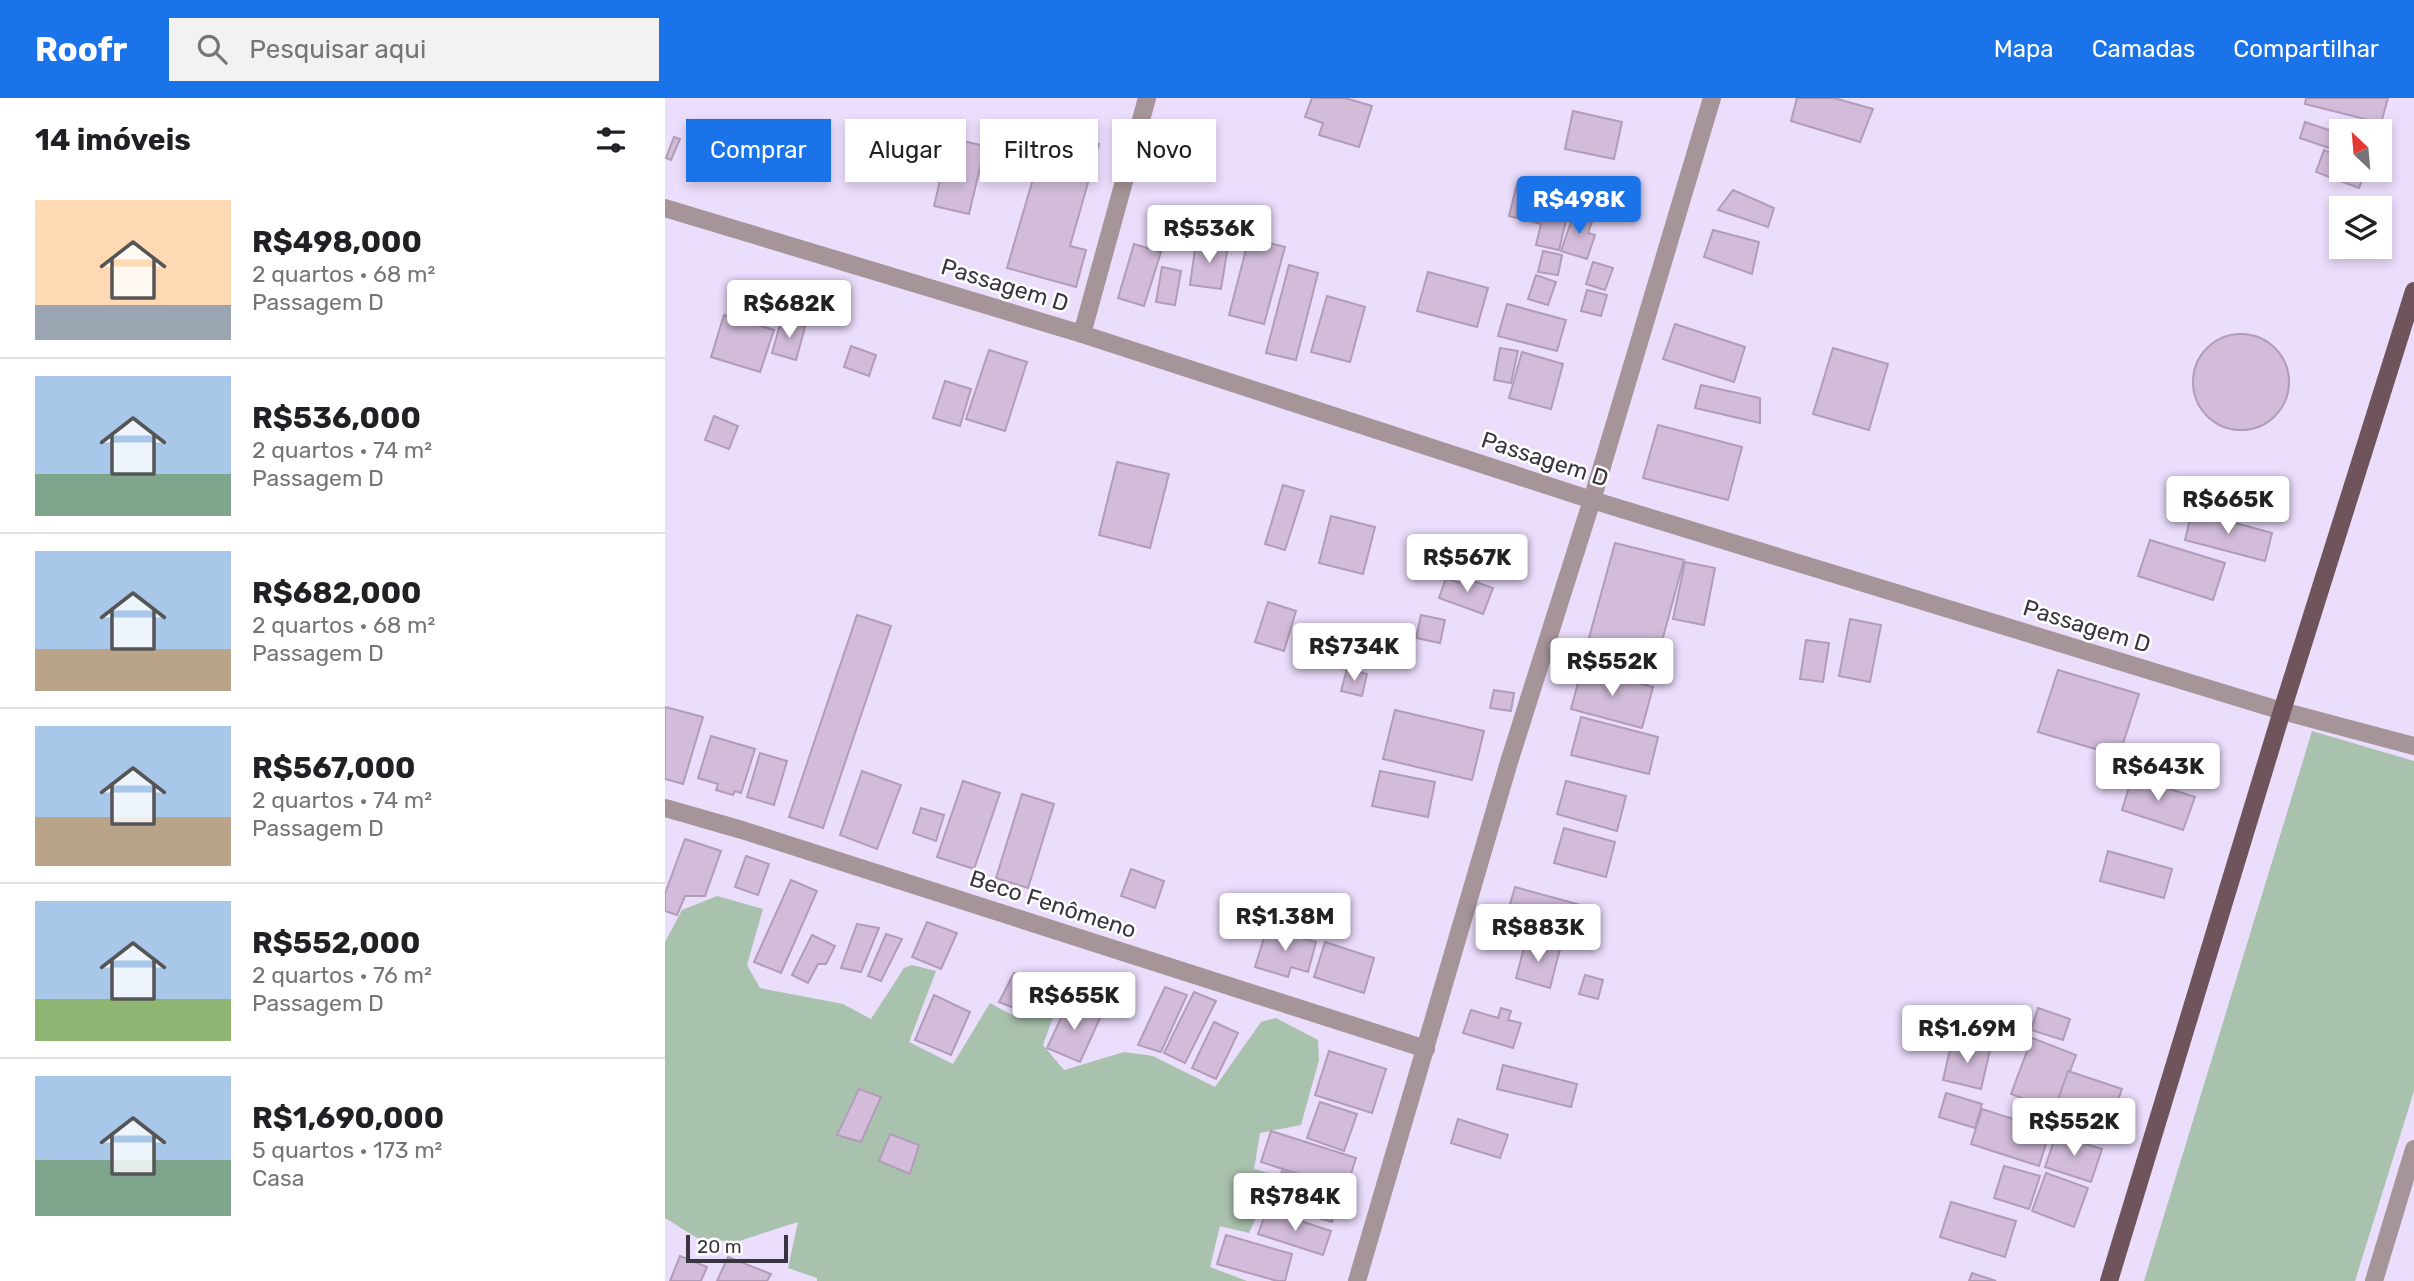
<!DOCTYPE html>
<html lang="pt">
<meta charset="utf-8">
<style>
:root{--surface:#fff;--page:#f2f2f2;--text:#202124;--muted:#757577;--line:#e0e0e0;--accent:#1a73e8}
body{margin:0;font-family:Rubik,sans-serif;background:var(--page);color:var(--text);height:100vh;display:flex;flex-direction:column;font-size:26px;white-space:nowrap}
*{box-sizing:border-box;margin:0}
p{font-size:23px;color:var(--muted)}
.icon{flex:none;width:38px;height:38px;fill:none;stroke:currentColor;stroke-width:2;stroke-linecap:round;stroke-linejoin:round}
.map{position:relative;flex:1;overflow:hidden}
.panel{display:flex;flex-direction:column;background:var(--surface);width:665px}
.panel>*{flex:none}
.guide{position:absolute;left:21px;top:21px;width:665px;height:63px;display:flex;gap:14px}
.needle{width:46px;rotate:334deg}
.controls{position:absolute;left:1664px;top:21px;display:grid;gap:14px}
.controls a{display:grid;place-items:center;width:63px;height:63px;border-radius:0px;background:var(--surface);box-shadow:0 4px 10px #0003;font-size:35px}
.scale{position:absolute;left:21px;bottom:18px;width:102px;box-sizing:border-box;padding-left:7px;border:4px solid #3a3440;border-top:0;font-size:19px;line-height:24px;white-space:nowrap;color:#3a3440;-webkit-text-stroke:5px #fff;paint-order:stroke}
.price{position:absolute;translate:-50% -60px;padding:0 16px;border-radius:7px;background:#fff;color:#222;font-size:23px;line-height:46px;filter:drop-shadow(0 2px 4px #0008)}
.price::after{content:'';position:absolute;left:50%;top:42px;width:21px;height:16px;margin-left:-10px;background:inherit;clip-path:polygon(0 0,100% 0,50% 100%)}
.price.on{background:var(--accent);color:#fff}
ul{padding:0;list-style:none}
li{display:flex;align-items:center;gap:21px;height:175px;padding:0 35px}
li+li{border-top:2px solid var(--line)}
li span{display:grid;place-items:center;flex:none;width:196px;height:140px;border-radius:0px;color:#555}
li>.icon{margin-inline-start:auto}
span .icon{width:84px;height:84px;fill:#fffc;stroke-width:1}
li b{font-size:30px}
h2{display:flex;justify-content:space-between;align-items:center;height:84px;padding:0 35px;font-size:30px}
.tag{padding:0 24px;border-radius:0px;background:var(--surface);box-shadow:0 4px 10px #0003;font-size:24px;line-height:63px}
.tag.on{background:var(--accent);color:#fff}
header{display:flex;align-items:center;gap:42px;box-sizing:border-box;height:98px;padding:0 35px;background:var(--accent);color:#fff}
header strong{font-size:33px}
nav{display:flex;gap:38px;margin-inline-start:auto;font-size:24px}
.search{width:490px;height:63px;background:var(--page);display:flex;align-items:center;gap:18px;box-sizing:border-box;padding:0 24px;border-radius:0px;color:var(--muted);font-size:26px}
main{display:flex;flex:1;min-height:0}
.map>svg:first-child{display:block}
</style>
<header>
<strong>Roofr</strong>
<div class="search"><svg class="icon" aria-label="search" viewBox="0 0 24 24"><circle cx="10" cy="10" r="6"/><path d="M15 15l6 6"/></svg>Pesquisar aqui</div>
<nav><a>Mapa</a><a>Camadas</a><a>Compartilhar</a></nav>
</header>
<main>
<section class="panel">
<h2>14 imóveis<svg class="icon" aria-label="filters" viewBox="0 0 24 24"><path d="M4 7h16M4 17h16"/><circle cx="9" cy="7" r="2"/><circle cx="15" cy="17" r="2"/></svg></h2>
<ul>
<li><span style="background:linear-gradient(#ffd9b3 75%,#9aa5b1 0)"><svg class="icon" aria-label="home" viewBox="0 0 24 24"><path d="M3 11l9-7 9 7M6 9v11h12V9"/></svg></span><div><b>R$498,000</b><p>2 quartos · 68 m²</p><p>Passagem D</p></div></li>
<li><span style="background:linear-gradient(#a9c7e8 70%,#7fa58c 0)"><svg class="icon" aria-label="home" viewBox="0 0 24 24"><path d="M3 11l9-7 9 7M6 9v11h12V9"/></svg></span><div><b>R$536,000</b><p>2 quartos · 74 m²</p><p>Passagem D</p></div></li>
<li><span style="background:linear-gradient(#a9c7e8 70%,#b9a48a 0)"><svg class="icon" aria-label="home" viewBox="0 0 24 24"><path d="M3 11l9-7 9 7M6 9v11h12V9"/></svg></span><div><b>R$682,000</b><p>2 quartos · 68 m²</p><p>Passagem D</p></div></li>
<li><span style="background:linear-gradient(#a9c7e8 65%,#b9a48a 0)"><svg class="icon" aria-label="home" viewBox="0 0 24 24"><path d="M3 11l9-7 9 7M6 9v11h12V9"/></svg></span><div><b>R$567,000</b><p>2 quartos · 74 m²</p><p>Passagem D</p></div></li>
<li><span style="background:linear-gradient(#a9c7e8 70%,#8fb573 0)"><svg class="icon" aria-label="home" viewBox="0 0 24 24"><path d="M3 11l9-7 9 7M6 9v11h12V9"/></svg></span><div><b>R$552,000</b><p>2 quartos · 76 m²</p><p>Passagem D</p></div></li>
<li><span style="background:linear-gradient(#a9c7e8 60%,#7fa58c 0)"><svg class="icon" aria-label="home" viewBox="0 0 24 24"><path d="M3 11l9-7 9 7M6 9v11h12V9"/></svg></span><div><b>R$1,690,000</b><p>5 quartos · 173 m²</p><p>Casa</p></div></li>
</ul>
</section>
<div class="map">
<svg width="1749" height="1183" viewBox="0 0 1749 1183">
<rect width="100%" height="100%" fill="#ebddfc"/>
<g fill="#a9c2ad">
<path d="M1647,633L1749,663V993L1690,1183H1479Z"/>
<path d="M52,798L98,811L82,867L95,890L178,906L206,921L239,870L247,867L271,873L244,944L288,966L325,905L349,918L380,890L395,900L378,947L399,972L459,954L488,958L550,989L596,924L611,920L653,942L654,962L636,1027L595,1035L589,1071L611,1077L584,1135L555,1128L545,1169L582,1183H152V1180L123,1170L133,1124L71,1144L32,1140L0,1120V844L17,812Z"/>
</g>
<g fill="#d2bcda" stroke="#b19db8" stroke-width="2">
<path d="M647,0H680L707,8L694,49L654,37L658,25L640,19Z"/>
<path d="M1132,0H1169L1208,11L1195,44L1126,23Z"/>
<path d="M1641,0H1723L1716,25L1640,6Z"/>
<path d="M908,13L957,24L949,61L900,51Z"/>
<path d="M1640,24L1676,36V54L1635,40Z"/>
<path d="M9,39L15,41L6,62L1,60Z"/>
<path d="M410,39L434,46L405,148L421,152L411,189L342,170L375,57L403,65Z"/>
<path d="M285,40L320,48L304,116L269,108Z"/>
<path d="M1659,52L1676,59V72H1701L1694,90L1651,74Z"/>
<path d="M852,86L907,98L894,152L871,147L876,126L844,118Z"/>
<path d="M1068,92L1109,110L1103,129L1053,112Z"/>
<path d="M910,112L929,118L923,135L930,137L922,161L896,153Z"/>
<path d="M1048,132L1094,144L1087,176L1039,159Z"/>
<path d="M584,140L620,149L599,226L564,217Z"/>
<path d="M531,144L563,148L556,191L525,187Z"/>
<path d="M469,146L496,154L479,208L453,200Z"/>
<path d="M878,153L897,157L893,177L873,174Z"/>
<path d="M928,164L948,170L940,192L921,186Z"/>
<path d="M624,167L653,175L631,262L601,255Z"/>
<path d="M497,169L516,173L510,207L491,204Z"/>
<path d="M763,174L823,190L812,229L752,213Z"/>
<path d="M871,177L891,184L883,207L863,201Z"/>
<path d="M922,192L942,197L936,218L916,213Z"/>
<path d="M662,198L700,209L685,264L646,254Z"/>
<path d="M842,206L901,222L892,253L833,238Z"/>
<path d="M59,217L109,232L95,274L46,259Z"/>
<path d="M116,223L140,229L131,262L107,255Z"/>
<path d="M1010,226L1080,249L1069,284L998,261Z"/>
<circle cx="1576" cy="284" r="48"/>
<path d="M186,248L211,257L204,278L179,269Z"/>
<path d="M835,250L853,253L846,285L829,282Z"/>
<path d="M1168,250L1223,266L1204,332L1148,316Z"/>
<path d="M324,252L362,264L340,333L301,321Z"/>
<path d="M857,254L898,266L886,311L844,300Z"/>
<path d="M280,283L306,291L295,328L268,320Z"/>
<path d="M1036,287L1095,300V325L1030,310Z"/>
<path d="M49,318L73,328L64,351L40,342Z"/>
<path d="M993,327L1077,349L1063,402L978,380Z"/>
<path d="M452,364L504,376L485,450L434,437Z"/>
<path d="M618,387L639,393L620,452L600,446Z"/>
<path d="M1527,413L1607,435L1600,463L1520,442Z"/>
<path d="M666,418L710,429L698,476L654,465Z"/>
<path d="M1485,442L1560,465L1548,502L1473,478Z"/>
<path d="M950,445L1019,462L991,565L922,547Z"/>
<path d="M760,447L798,457L792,479L754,469Z"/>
<path d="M1020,464L1050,470L1039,527L1008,521Z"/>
<path d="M797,479L828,490L818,516L774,500L781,480L794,485Z"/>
<path d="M603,504L631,513L619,553L590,544Z"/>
<path d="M192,517L226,528L158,730L124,719Z"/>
<path d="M756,517L780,522L775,545L751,540Z"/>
<path d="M1185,521L1216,527L1205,584L1174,578Z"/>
<path d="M1141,542L1164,545L1158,584L1135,581Z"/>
<path d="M917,570L988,589L977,630L906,611Z"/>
<path d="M682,571L702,576L697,598L676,593Z"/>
<path d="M1393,572L1474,596L1454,658L1373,634Z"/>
<path d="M829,592L849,595L846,613L825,610Z"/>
<path d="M0,609L38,619L18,686L0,681Z"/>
<path d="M730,612L819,633L807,682L718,661Z"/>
<path d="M916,619L993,639L984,676L906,657Z"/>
<path d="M46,638L90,651L76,695L70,693L68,697L51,692L53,686L33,680Z"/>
<path d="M95,655L122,663L109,707L82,699Z"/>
<path d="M197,673L236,687L212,751L175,737Z"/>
<path d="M715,673L770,684L763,719L707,708Z"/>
<path d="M1467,679L1530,699L1518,732L1457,712Z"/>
<path d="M298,683L335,695L309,771L272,759Z"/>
<path d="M901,683L961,698L952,733L892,716Z"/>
<path d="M357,696L389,706L363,790L331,780Z"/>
<path d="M256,710L279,717L271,743L248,735Z"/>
<path d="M899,730L950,744L941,779L889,765Z"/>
<path d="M20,741L56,753L40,798H20L12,817L0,813V796Z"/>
<path d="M1443,753L1507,771L1499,800L1435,783Z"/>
<path d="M81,758L104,766L93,797L70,789Z"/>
<path d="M466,771L499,783L490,810L456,798Z"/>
<path d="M126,782L152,793L116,875L89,864Z"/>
<path d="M850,789L919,808L913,832L843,813Z"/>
<path d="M262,824L292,835L276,871L247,859Z"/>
<path d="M192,826L214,830L196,874L176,870Z"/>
<path d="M602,830L651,844L643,874L626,869L623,879L590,869Z"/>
<path d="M221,836L237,841L216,883L203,878Z"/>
<path d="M147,837L170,848L161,866H153L143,885L127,877Z"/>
<path d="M861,842L895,851L885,890L851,880Z"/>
<path d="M660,844L709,860L699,895L649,879Z"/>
<path d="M349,875L369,882L354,912L334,904Z"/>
<path d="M920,877L938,882L933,901L914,896Z"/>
<path d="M500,889L522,897L496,954L473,947Z"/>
<path d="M529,894L551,903L520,965L499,955Z"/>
<path d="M269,897L305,914L286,957L250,942Z"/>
<path d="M403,905L436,918L415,964L382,950Z"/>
<path d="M836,910L846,913L843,922L856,925L848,950L798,935L806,912L833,920Z"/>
<path d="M1373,910L1405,921L1398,942L1366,932Z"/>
<path d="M549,924L573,935L551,981L527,970Z"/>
<path d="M1367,940L1411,957L1390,1013L1346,996Z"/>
<path d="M1287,943L1325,952L1316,991L1278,982Z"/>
<path d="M664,953L721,971L707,1015L650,997Z"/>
<path d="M838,967L912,986L906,1009L832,991Z"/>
<path d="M1403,973L1457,991L1442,1033L1388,1016Z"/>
<path d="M194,991L216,999L196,1044L172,1037Z"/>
<path d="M1281,995L1317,1006L1310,1030L1274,1019Z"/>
<path d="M655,1004L692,1016L679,1053L642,1040Z"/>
<path d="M1317,1011L1385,1033L1374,1068L1306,1046Z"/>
<path d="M793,1021L843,1037L835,1060L786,1045Z"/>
<path d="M606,1033L691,1060L681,1091L596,1064Z"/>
<path d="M225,1036L254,1047L245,1076L214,1063Z"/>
<path d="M1391,1037L1437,1051L1426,1084L1380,1069Z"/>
<path d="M1339,1068L1375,1078L1364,1111L1329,1100Z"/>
<path d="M617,1073L676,1092L667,1124L606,1106Z"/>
<path d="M1381,1075L1423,1090L1409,1129L1367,1113Z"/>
<path d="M1286,1104L1351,1123L1340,1159L1275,1139Z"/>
<path d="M602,1112L666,1133L658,1157L593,1136Z"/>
<path d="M561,1137L627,1156L620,1183H612L552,1166Z"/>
<path d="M15,1158L42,1169L36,1183H5Z"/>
<path d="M63,1159L106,1176L102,1183H52Z"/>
<path d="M1307,1175L1331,1183H1304Z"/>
</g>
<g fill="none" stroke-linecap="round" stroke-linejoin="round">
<g stroke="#a59498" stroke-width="18">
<path d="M0,110L417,236L927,402L1617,613L1749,648"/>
<path d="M417,236L482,0"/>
<path d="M0,710L77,732L761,951"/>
<path d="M692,1183L844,664L927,402L1047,0"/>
<path d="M1709,1183L1749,1051"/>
</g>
<path stroke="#6f545b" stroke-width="18" d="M1444,1183L1617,613L1749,193"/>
</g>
<g text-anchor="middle" stroke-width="5" stroke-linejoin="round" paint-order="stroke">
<g font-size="23" fill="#3a3440" stroke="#fff">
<text transform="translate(340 187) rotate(17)" y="8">Passagem D</text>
<text transform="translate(880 361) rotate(18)" y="8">Passagem D</text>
<text transform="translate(1422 528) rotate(17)" y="8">Passagem D</text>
<text transform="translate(388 806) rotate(18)" y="8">Beco Fenômeno</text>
</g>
</g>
</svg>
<div class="controls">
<a><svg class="needle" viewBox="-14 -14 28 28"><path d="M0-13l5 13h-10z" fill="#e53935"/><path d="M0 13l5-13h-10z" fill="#757577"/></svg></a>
<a><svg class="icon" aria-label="layers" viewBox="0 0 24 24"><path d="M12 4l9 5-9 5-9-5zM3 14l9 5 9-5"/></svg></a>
</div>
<div class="scale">20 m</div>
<b class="price on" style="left:914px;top:138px">R$498K</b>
<b class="price" style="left:544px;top:167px">R$536K</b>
<b class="price" style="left:124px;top:242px">R$682K</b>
<b class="price" style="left:1563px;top:438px">R$665K</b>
<b class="price" style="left:802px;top:496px">R$567K</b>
<b class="price" style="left:689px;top:585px">R$734K</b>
<b class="price" style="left:947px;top:600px">R$552K</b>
<b class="price" style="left:1493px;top:705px">R$643K</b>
<b class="price" style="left:620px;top:855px">R$1.38M</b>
<b class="price" style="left:873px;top:866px">R$883K</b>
<b class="price" style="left:409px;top:934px">R$655K</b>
<b class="price" style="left:1302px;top:967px">R$1.69M</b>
<b class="price" style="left:1409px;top:1060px">R$552K</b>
<b class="price" style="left:630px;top:1135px">R$784K</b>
<div class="guide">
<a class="tag on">Comprar</a>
<a class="tag">Alugar</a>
<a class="tag">Filtros</a>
<a class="tag">Novo</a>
</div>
</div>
</main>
